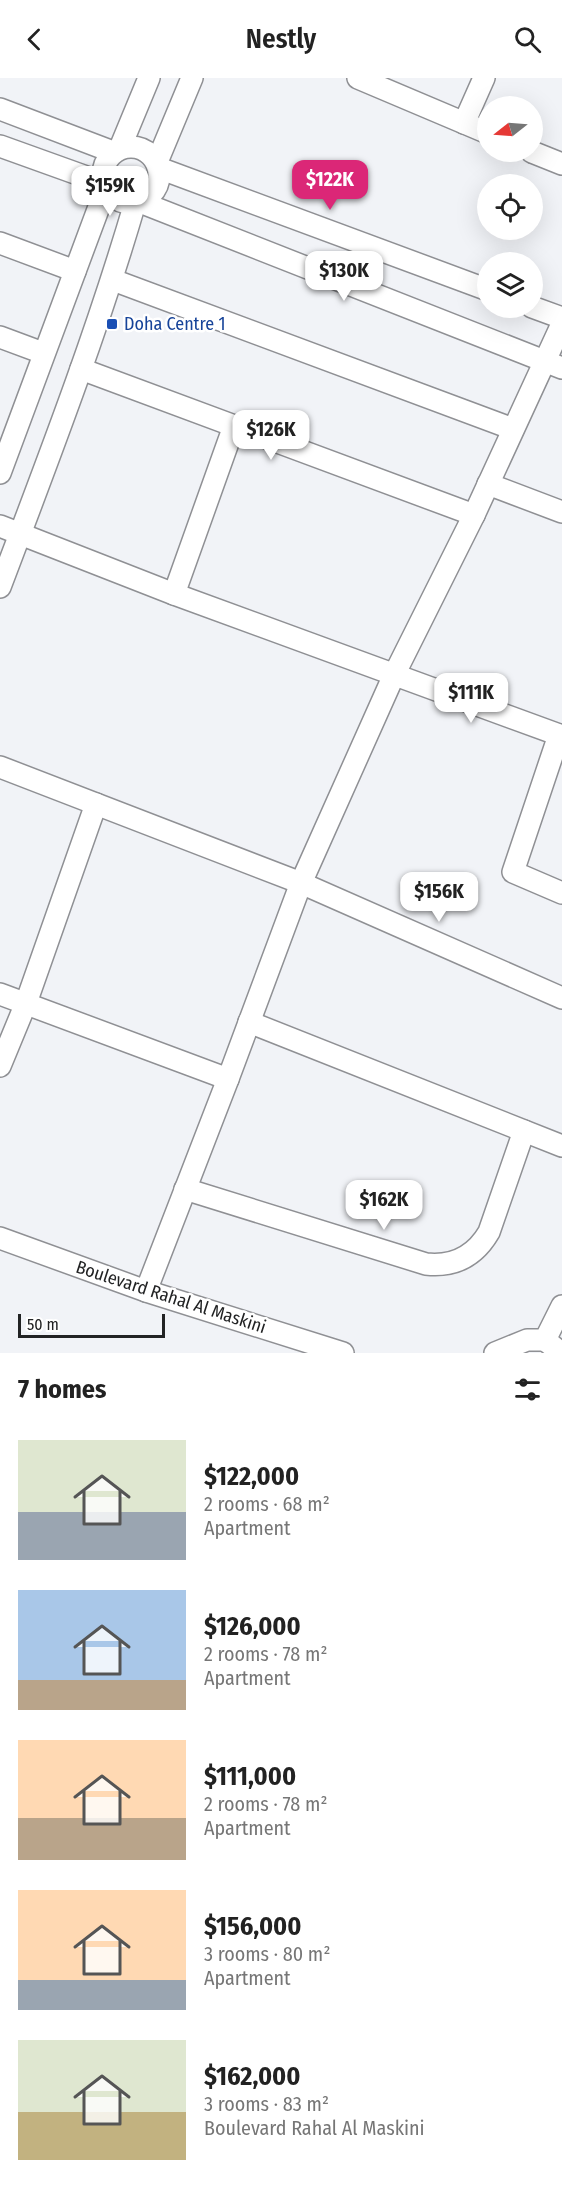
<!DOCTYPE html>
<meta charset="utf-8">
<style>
:root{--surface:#fff;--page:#f6f6f6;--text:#222;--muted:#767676;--accent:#db2777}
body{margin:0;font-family:"Fira Sans Condensed",sans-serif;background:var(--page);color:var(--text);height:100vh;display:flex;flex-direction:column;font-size:22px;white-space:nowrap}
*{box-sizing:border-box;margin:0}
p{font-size:20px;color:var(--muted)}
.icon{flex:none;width:33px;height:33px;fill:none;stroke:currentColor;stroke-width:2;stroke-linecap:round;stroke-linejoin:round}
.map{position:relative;height:1275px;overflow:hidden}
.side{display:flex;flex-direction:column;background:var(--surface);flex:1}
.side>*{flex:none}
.needle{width:39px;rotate:253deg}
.tools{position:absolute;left:477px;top:18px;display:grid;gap:12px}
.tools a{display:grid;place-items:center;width:66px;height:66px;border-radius:50%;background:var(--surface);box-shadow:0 6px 24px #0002;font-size:30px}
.scale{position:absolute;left:18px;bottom:15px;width:147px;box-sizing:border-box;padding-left:6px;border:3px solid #222324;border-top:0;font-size:16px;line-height:21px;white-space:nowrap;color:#222324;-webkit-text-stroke:4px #fff;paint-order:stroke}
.price{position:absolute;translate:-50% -51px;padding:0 14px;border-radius:12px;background:#fff;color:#222;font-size:20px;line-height:39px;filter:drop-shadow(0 2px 3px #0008)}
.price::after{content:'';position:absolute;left:50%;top:36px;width:18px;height:14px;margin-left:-9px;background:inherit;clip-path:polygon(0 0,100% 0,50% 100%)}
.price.selected{background:var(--accent);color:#fff}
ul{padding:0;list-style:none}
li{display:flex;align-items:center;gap:18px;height:150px;padding:0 18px}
li span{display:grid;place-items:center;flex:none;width:168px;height:120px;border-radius:0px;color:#555}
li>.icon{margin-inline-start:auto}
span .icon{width:72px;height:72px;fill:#fffc;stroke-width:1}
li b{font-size:26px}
h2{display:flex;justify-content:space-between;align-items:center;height:72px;padding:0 18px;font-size:26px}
header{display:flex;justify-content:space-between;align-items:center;height:78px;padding:0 18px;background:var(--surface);font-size:27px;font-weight:600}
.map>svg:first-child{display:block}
</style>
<header><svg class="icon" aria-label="back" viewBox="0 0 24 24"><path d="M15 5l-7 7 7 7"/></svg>Nestly<svg class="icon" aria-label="search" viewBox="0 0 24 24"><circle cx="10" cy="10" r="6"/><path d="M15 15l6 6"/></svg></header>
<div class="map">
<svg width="562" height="1275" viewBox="0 0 562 1275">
<rect width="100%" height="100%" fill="#f1f3f7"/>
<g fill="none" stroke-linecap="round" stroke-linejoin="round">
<g stroke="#8f9094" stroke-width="24">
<g id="minor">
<path d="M358,0L488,55"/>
<path d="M0,31L113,74"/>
<path d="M464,45L484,0"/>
<path d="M0,68L103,105"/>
<circle cx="131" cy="97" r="28"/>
<path d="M120,70L149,0"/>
<path d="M532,74L562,86"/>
<path d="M157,84L192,0"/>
<path d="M159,90L488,212"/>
<path d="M140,124L562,290"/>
<path d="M0,165L75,193"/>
<path d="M113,202L513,351"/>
<path d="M532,229L562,240"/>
<path d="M0,259L43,275"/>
<path d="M81,291L474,437"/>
<path d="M0,395L106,110"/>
<path d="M488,406L562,434"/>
<path d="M0,448L174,516L562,658"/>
<path d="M0,509C48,382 97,255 135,125"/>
<path d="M174,516L234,348"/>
<path d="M559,657L513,794L562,815"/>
<path d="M0,689L301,805L562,920"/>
<path d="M0,916L228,1001"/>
<path d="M249,944L562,1068"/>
<path d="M0,988L26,925L96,726"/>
<path d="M185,1111L426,1186C454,1189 475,1178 489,1154L524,1053"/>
<path d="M0,1160L146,1213L343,1275"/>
<path d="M146,1213L228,1001L301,805L394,597L474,437L562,246"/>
<path d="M545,1262L561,1275"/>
<path d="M495,1275L527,1262H545L562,1228"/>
</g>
</g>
<use href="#minor" stroke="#fff" stroke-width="21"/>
</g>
<rect fill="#1a4fb4" stroke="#fff" stroke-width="2" x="106" y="240" width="12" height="12" rx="3"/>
<g text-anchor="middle" stroke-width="5" stroke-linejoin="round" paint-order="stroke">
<g font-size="18" fill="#164399" stroke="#fff" text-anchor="start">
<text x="124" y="252">Doha Centre 1</text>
</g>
<g font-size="18" fill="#222324" stroke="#fff">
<text transform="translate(171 1219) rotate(18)" y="6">Boulevard Rahal Al Maskini</text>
</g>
</g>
</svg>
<div class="tools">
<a><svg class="needle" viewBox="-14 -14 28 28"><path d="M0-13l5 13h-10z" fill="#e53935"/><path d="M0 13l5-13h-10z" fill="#767676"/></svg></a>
<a><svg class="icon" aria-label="locate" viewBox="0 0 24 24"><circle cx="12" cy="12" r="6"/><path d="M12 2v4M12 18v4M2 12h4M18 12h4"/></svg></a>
<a><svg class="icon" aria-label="layers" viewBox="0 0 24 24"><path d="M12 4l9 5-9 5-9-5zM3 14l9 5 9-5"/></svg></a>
</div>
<div class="scale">50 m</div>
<b class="price selected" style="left:330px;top:133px">$122K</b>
<b class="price" style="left:110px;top:139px">$159K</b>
<b class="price" style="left:344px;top:224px">$130K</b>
<b class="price" style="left:271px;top:383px">$126K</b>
<b class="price" style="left:471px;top:646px">$111K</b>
<b class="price" style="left:439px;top:845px">$156K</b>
<b class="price" style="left:384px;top:1153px">$162K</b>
</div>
<section class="side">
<h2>7 homes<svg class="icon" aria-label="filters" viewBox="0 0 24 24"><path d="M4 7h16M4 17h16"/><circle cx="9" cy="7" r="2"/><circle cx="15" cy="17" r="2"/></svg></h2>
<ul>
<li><span style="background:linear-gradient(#dfe7d0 60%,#9aa5b1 0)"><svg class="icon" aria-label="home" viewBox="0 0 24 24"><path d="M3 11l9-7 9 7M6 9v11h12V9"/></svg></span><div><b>$122,000</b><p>2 rooms · 68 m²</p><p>Apartment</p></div></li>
<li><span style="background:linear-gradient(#a9c7e8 75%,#b9a48a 0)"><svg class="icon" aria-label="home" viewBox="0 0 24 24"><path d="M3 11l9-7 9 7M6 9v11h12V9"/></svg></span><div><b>$126,000</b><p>2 rooms · 78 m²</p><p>Apartment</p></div></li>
<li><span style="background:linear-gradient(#ffd9b3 65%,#b9a48a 0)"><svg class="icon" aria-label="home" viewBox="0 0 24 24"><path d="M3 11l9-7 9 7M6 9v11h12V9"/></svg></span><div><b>$111,000</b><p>2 rooms · 78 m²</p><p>Apartment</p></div></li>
<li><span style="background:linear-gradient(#ffd9b3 75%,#9aa5b1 0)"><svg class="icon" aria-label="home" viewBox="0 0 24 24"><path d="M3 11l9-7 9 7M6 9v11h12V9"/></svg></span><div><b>$156,000</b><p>3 rooms · 80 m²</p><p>Apartment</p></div></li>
<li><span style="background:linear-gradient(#dfe7d0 60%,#c2b280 0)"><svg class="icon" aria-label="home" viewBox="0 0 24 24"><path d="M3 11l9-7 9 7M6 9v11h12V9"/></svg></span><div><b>$162,000</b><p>3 rooms · 83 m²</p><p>Boulevard Rahal Al Maskini</p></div></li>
</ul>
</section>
